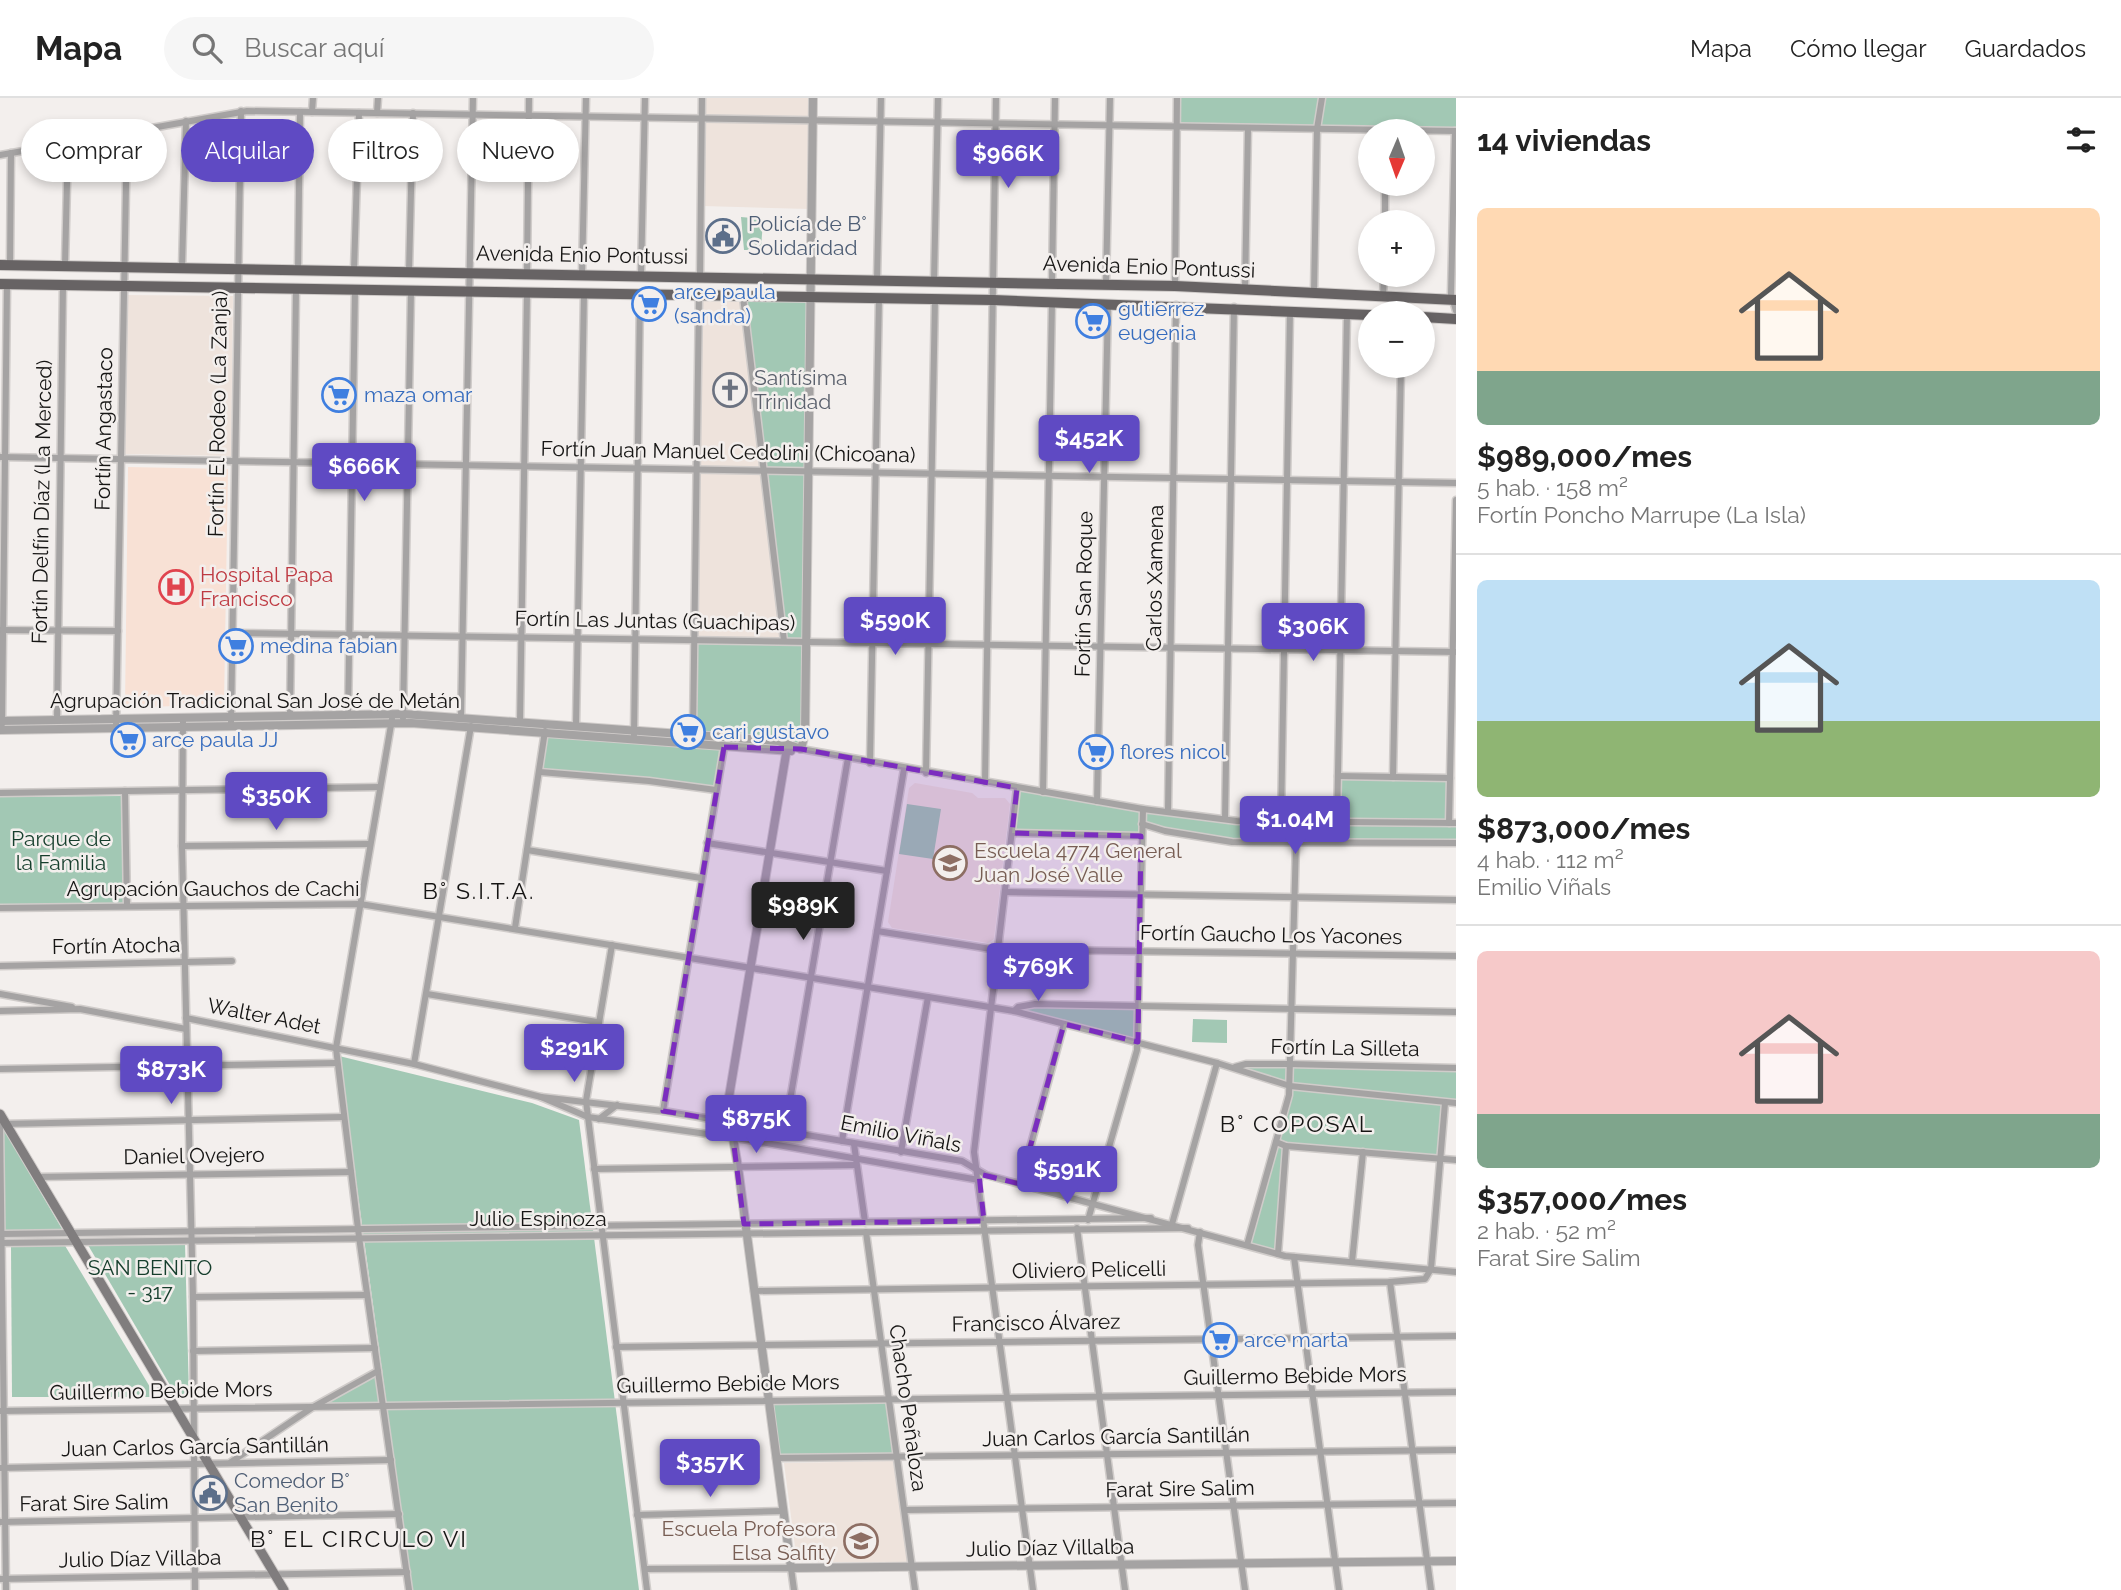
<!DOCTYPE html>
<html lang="es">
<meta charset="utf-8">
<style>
:root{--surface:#fff;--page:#f6f6f6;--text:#222;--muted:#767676;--line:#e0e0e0;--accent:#5f4ac3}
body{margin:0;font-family:Raleway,sans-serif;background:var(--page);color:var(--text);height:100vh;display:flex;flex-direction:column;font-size:26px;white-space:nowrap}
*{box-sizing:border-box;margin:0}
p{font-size:23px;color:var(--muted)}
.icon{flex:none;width:38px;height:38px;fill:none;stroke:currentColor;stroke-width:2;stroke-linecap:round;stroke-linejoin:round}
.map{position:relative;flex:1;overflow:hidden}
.panel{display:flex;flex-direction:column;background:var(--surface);width:665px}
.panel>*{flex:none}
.hud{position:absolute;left:21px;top:21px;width:665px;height:63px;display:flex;gap:14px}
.needle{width:46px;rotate:182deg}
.fabs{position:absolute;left:1358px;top:21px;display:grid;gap:14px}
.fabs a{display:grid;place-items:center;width:77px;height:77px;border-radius:50%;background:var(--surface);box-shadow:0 4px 10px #0003;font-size:35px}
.price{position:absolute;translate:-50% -60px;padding:0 16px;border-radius:7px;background:var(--accent);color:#fff;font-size:23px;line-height:46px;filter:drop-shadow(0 2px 4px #0008)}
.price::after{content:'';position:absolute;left:50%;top:42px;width:21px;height:16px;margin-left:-10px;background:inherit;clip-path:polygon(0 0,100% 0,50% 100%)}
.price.on{background:#222;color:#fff}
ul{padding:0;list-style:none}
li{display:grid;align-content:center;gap:14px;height:371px;padding:0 21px}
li+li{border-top:2px solid var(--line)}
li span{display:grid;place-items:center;height:217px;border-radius:10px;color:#555}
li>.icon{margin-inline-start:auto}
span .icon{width:126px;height:126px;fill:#fffc;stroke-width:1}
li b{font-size:30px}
h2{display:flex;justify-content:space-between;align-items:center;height:84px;padding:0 21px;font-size:30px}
.tag{padding:0 24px;border-radius:32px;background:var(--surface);box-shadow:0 4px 10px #0003;font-size:24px;line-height:63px}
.tag.on{background:var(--accent);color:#fff}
header{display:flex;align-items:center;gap:42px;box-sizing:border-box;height:98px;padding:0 35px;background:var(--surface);border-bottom:2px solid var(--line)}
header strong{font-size:33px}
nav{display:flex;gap:38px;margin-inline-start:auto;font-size:24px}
.search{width:490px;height:63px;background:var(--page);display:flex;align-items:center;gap:18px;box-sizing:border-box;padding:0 24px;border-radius:38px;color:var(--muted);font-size:26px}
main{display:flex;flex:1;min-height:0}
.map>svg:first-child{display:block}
</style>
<header>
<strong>Mapa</strong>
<div class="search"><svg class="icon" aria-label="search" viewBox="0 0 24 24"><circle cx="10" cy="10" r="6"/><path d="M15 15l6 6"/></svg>Buscar aquí</div>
<nav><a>Mapa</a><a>Cómo llegar</a><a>Guardados</a></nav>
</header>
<main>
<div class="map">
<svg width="1456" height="1492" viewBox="0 0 1456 1492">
<rect width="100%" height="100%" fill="#f3efed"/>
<g fill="#eee3dc">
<path d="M706,0H810V18L705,17Z"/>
<path d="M704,22L810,24L809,111L703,108Z"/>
<path d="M127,197L233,198L231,358L125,356Z"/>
<path d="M700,199L742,200L784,543L694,542Z"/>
<path d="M915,685L972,695L978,700H1005L1010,706L994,841L988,845L892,830L888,824L909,690Z"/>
<path d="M893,1363L908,1464H797L784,1365Z"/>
</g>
<path fill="#f8e1d5" d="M128,369L228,371L224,606L125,610Z"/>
<g fill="#a2c8b4">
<path d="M1177,0H1456V31L1180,26Z"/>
<path d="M741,119L763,121L761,152H744Z"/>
<path d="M744,201H808L805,370H764Z"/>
<path d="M765,375H806L803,540H786Z"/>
<path d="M694,542L805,543V636L799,647L693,635Z"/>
<path d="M545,636L724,649L716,692L540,674Z"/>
<path d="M1339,680L1448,681V723L1339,722Z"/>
<path d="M1017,690L1237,723L1456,725V745L1232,744L1143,726L1141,738L1012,735Z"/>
<path d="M121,698L123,807L0,809V699Z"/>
<path d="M907,706L941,711L933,761L899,756Z"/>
<path d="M1024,907H1138V944L1014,913Z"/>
<path d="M1193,921L1227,922V945L1192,944Z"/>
<path d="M339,958L532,1005L579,1022L639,1492H412Z"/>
<path d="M1246,966L1456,970V1005H1445L1440,1060L1287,1048L1278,1156L1247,1147L1290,988L1233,970Z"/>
<path d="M3,1030L62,1131L4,1133Z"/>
<path d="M64,1146L156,1299H12L11,1148Z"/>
<path d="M185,1146L189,1298L177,1299L88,1147Z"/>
<path d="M376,1275L381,1305L321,1306Z"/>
<path d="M887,1304L893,1356L779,1359L772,1305Z"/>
</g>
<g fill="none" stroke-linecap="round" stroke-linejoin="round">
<g stroke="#d0ccca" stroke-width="9">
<g id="minor">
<path d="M312,14L313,0"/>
<path d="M377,15L378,0"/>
<path d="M1455,33L1451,196L1456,213"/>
<path d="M0,57L247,13L1456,33"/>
<path d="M1385,124V86"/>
<path d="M10,167L11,55"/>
<path d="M65,167L68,44"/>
<path d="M182,170L186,23"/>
<path d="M298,172L300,14"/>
<path d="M354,172L359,15"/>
<path d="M409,173L413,15"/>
<path d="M527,175L529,0"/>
<path d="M582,176L586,0"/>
<path d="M641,177L645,0"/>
<path d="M700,179L702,0"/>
<path d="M877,182L881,0"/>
<path d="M934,183L938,0"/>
<path d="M1052,185L1055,0"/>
<path d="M1106,186L1110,0"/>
<path d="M1175,188L1177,0"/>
<path d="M1245,191L1248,30"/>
<path d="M1314,194L1317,31L1322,0"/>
<path d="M743,199L784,543"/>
<path d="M1383,199L1384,177"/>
<path d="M1290,213L1281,724L1296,745"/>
<path d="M0,359L1456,385"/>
<path d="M0,532L118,533"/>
<path d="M232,535L1456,554"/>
<path d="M348,617L355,193"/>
<path d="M290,618L296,192"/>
<path d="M461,619L473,0"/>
<path d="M403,620L411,193"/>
<path d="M183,621L182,748L193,1199L195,1492"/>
<path d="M392,621L336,950L359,1139L409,1492"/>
<path d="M57,622L63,188"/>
<path d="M520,623L527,196"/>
<path d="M2,626L7,187"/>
<path d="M231,627L241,13"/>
<path d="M576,627L584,196"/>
<path d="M116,629L127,34"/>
<path d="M693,635L699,199"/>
<path d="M634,637L640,198"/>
<path d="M801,651L1143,711L1237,723L1456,725"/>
<path d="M870,665L879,200"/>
<path d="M540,674L649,683L716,692"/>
<path d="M926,675L935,201"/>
<path d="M1338,678L1450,680"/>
<path d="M1393,679L1401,268"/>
<path d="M985,684L996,0"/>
<path d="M1017,690L974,1054L1033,1492"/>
<path d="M125,693L127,808"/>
<path d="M1043,694L1052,204"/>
<path d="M0,695L380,689"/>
<path d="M1097,703L1108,206"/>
<path d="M1168,712L1176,207"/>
<path d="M1225,721L1234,209"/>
<path d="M1337,724L1347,215"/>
<path d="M1449,725L1456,402"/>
<path d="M1142,726L1165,733L1232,744L1456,745"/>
<path d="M1012,735L1141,738"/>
<path d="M707,745L887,773"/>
<path d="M182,748L370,746"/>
<path d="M527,752L701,780"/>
<path d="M1005,794L1456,802"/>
<path d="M0,810L360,806L1014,913L1217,965L1290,988L1456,1005"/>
<path d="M515,830L545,633"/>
<path d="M877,833L991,851L1456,858"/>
<path d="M612,847L586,1003L647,1492"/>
<path d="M0,868L232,863"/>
<path d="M0,896L72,909"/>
<path d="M427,896L597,924"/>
<path d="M0,913L80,911L186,931"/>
<path d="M1014,913L1018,909L1035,906L1456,914"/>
<path d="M186,920L414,966L541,999L588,1019L749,1042L979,1082"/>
<path d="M414,966L471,628"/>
<path d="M1235,969L1246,966H1289L1456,970"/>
<path d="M0,971L336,965"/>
<path d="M541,999L663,1013L962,1063L986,1077L1285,1158L1456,1174"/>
<path d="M663,1013L724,649"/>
<path d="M599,1021L617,1007"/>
<path d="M0,1024L6,1492"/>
<path d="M2,1026L343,1019"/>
<path d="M785,1032L848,660"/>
<path d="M842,1043L904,671"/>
<path d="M1276,1044L1286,1048L1456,1062"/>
<path d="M854,1046L865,1124"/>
<path d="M901,1054L928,899"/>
<path d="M594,1071L856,1067"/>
<path d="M37,1079L351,1074"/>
<path d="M1020,1086L1064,926"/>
<path d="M1088,1122L1137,952L1143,711"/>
<path d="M1172,1126L1217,965"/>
<path d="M1077,1130L1125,1492"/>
<path d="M866,1134L915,1492"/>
<path d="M1200,1134L1198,1147L1245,1492"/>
<path d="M0,1136L1151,1120"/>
<path d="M0,1145L1188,1130"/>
<path d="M1247,1147L1289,997L1296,745L1302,733L1316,725"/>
<path d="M1278,1156L1286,1048"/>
<path d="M1294,1159L1339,1492"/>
<path d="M1352,1164L1363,1054"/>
<path d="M1390,1184L1431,1492"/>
<path d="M754,1193L1390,1184L1425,1181L1431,1171L1445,1005"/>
<path d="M193,1199L367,1197"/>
<path d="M616,1249L1456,1238"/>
<path d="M193,1253L375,1250"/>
<path d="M0,1313L1456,1294"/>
<path d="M776,1360L1456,1352"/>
<path d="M231,1364L313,1309L378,1273"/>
<path d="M0,1370L391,1362"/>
<path d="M905,1412L1456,1405"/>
<path d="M637,1417L783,1413"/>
<path d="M0,1424L399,1416"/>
<path d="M645,1471L791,1470L794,1492"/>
<path d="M0,1481L407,1474"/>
</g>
</g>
<g stroke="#d0ccca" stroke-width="10">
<g id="tertiary">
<path d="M0,623L403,616L778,643L801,651"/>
<path d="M0,632L411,625L791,653"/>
<path d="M788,644L725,1023L733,1040L738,1069L791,1470L1456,1463"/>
<path d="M801,651L805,636L813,0"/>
</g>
</g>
<g stroke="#d0ccca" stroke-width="11">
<path id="secondary" d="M0,1016L284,1492"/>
</g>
<g stroke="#d0ccca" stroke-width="12">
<g id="primary">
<path d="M0,167L1175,188L1456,202"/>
<path d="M0,186L993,202L1370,217"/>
<path d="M1423,219L1456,221"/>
</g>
</g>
<use href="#minor" stroke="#a5a3a3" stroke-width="6"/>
<use href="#tertiary" stroke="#a5a3a3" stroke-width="8"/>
<use href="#secondary" stroke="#807d7e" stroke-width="9"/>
<use href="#primary" stroke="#676364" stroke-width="10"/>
</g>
<path fill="#7b2cbf" fill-opacity="0.2" stroke="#7b2cbf" stroke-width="5" stroke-dasharray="14 9" stroke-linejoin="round" d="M724,649L801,651L1017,690L1012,735L1141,738L1138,944L1064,926L1020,1086L979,1076L984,1123L744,1126L733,1040L724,1023L663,1013Z"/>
<defs>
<g id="civic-ring" transform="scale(1.75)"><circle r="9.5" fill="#f3efed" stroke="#5c6f8a" stroke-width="1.5"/><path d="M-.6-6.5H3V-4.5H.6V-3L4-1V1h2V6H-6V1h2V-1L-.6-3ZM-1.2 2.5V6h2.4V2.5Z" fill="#5c6f8a"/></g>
<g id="supermarket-ring" transform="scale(1.75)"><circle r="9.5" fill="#f3efed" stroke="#3f7fe0" stroke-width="1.5"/><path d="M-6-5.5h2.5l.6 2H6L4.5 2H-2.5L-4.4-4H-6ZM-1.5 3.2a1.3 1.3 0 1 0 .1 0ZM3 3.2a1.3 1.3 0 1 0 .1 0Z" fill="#3f7fe0"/></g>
<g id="church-ring" transform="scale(1.75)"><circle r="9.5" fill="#f3efed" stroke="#6b7280" stroke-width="1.5"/><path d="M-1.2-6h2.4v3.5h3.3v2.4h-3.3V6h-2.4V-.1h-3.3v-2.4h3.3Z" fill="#6b7280"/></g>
<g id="hospital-ring" transform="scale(1.75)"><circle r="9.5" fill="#f3efed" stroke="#e0444e" stroke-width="1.5"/><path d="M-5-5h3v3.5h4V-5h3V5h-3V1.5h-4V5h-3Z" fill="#e0444e"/></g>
<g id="school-ring" transform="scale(1.75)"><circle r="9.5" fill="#f3efed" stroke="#8d6e63" stroke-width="1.5"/><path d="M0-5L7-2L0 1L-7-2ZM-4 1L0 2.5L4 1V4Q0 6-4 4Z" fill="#8d6e63"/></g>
</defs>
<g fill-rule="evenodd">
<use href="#civic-ring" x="723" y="138"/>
<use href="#supermarket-ring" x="649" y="206"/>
<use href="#supermarket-ring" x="1093" y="223"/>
<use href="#church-ring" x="730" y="292"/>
<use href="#supermarket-ring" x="339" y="297"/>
<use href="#hospital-ring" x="176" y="489"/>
<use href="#supermarket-ring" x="236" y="548"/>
<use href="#supermarket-ring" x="688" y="634"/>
<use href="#supermarket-ring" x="128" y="642"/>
<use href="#supermarket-ring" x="1096" y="654"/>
<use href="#school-ring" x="950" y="765"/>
<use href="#supermarket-ring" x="1220" y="1242"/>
<use href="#civic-ring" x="210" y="1395"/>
<use href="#school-ring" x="861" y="1443"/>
</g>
<g text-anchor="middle" stroke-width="5" stroke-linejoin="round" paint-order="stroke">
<g font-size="21" fill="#4e5e75" stroke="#f3efed" text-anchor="start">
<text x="748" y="133">Policía de B°<tspan x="748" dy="24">Solidaridad</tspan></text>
<text x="234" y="1390">Comedor B°<tspan x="234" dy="24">San Benito</tspan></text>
</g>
<g font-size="21" fill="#161514" stroke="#f3efed">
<text transform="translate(582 157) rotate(1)" y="7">Avenida Enio Pontussi</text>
<text transform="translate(1149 169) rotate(2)" y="7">Avenida Enio Pontussi</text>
<text transform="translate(218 316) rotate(-89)" y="7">Fortín El Rodeo (La Zanja)</text>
<text transform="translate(104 331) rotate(-89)" y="7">Fortín Angastaco</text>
<text transform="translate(728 354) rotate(1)" y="7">Fortín Juan Manuel Cedolini (Chicoana)</text>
<text transform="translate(42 404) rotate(-89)" y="7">Fortín Delfín Díaz (La Merced)</text>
<text transform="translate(1155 480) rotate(-89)" y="7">Carlos Xamena</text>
<text transform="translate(1084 496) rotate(-89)" y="7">Fortín San Roque</text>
<text transform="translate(655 523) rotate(1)" y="7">Fortín Las Juntas (Guachipas)</text>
<text x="255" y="610">Agrupación Tradicional San José de Metán</text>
<text x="213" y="798">Agrupación Gauchos de Cachi</text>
<text transform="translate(1271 837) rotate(1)" y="7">Fortín Gaucho Los Yacones</text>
<text transform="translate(116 848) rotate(-1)" y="7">Fortín Atocha</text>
<text transform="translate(264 918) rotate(11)" y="7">Walter Adet</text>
<text transform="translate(1345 950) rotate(1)" y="7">Fortín La Silleta</text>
<text transform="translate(901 1036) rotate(11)" y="7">Emilio Viñals</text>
<text transform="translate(194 1058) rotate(-1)" y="7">Daniel Ovejero</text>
<text x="538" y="1128">Julio Espinoza</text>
<text transform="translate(1089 1172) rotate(-1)" y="7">Oliviero Pelicelli</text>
<text transform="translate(1036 1225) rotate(-1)" y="7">Francisco Álvarez</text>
<text transform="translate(1295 1278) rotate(-1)" y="7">Guillermo Bebide Mors</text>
<text transform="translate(728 1286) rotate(-1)" y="7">Guillermo Bebide Mors</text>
<text transform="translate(161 1293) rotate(-1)" y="7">Guillermo Bebide Mors</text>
<text transform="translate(908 1310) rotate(82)" y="7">Chacho Peñaloza</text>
<text transform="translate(1116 1339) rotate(-1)" y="7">Juan Carlos García Santillán</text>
<text transform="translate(195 1349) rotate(-1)" y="7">Juan Carlos García Santillán</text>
<text transform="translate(1180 1391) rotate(-1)" y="7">Farat Sire Salim</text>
<text transform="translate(94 1405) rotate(-1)" y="7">Farat Sire Salim</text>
<text transform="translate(1050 1450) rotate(-1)" y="7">Julio Díaz Villalba</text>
<text transform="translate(140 1461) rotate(-1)" y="7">Julio Díaz Villaba</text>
</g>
<g font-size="21" fill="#366cbe" stroke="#f3efed" text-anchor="start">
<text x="674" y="201">arce paula<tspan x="674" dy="24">(sandra)</tspan></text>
<text x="1118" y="218">gutierrez<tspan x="1118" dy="24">eugenia</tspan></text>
<text x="364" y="304">maza omar</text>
<text x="260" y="555">medina fabian</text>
<text x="712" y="641">cari gustavo</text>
<text x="152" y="649">arce paula JJ</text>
<text x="1120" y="661">flores nicol</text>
<text x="1244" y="1249">arce marta</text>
</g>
<g font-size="21" fill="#5b616d" stroke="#f3efed" text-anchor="start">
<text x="754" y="287">Santísima<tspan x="754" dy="24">Trinidad</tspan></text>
</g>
<g font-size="21" fill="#be3a42" stroke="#f3efed" text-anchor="start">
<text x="200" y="484">Hospital Papa<tspan x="200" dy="24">Francisco</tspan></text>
</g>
<g font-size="21" fill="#153e2c" stroke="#f3efed">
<text x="61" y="748">Parque de<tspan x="61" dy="24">la Familia</tspan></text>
<text x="150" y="1177">SAN BENITO<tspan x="150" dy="24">- 317</tspan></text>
</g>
<g font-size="21" fill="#785e54" stroke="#f3efed" text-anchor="start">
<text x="974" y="760">Escuela 4774 General<tspan x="974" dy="24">Juan José Valle</tspan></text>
<text x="836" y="1438" text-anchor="end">Escuela Profesora<tspan x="836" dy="24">Elsa Salfity</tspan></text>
</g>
<g font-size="23" letter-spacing="2" fill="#161514" stroke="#f3efed">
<text x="479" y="801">B° S.I.T.A.</text>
<text x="1297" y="1034">B° COPOSAL</text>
<text x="359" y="1449">B° EL CIRCULO VI</text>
</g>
</g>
</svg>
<div class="fabs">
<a><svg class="needle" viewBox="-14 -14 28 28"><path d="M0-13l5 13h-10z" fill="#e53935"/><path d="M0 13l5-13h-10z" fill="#767676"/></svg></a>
<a>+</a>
<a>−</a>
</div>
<b class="price" style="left:1008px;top:92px">$966K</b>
<b class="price" style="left:1089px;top:377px">$452K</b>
<b class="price" style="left:364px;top:405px">$666K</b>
<b class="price" style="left:895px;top:559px">$590K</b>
<b class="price" style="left:1313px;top:565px">$306K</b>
<b class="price" style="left:276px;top:734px">$350K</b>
<b class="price" style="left:1295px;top:758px">$1.04M</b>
<b class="price on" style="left:803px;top:844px">$989K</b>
<b class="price" style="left:1038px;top:905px">$769K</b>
<b class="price" style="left:574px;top:986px">$291K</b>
<b class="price" style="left:171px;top:1008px">$873K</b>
<b class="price" style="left:756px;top:1057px">$875K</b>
<b class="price" style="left:1067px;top:1108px">$591K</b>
<b class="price" style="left:710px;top:1401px">$357K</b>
<div class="hud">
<a class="tag">Comprar</a>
<a class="tag on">Alquilar</a>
<a class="tag">Filtros</a>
<a class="tag">Nuevo</a>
</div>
</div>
<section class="panel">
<h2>14 viviendas<svg class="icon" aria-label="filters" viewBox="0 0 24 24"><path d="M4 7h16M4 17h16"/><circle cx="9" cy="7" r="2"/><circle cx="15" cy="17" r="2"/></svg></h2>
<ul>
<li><span style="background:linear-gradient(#ffd9b3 75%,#7fa58c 0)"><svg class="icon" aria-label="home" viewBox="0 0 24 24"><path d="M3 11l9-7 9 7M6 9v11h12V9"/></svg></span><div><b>$989,000/mes</b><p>5 hab. · 158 m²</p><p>Fortín Poncho Marrupe (La Isla)</p></div></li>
<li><span style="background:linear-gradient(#bfe0f5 65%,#8fb573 0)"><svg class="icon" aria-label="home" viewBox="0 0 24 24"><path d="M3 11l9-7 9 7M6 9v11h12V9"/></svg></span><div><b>$873,000/mes</b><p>4 hab. · 112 m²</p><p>Emilio Viñals</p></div></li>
<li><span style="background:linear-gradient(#f6c9c9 75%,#7fa58c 0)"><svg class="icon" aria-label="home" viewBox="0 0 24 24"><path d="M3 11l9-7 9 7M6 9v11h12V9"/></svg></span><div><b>$357,000/mes</b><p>2 hab. · 52 m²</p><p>Farat Sire Salim</p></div></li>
</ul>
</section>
</main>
